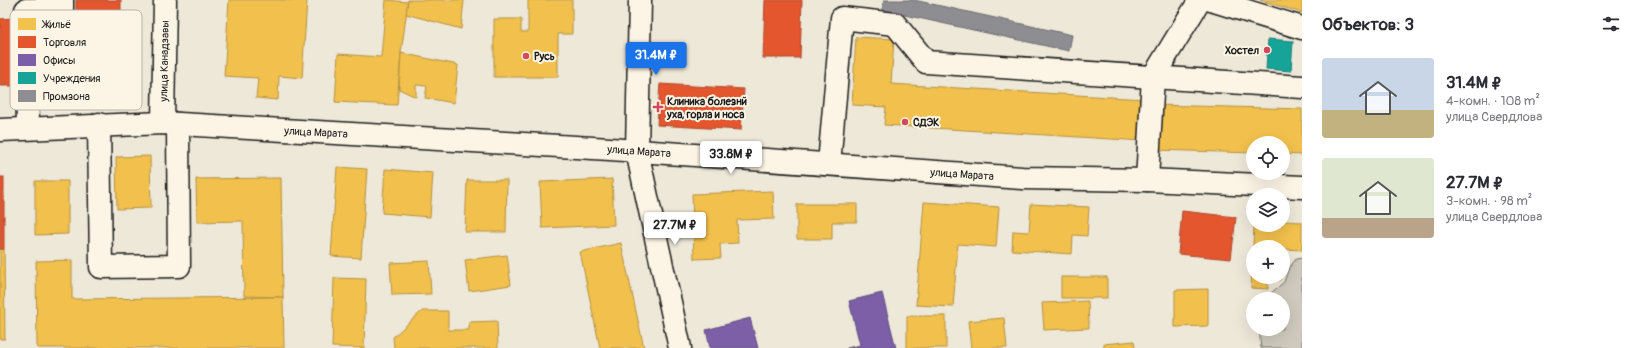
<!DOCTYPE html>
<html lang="ru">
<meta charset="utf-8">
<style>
:root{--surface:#fff;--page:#f7f7f7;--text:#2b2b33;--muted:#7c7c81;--accent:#1a73e8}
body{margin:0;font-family:Pangolin,sans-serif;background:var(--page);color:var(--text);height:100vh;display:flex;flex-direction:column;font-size:15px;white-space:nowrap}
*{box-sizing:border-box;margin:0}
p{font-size:13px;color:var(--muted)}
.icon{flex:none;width:22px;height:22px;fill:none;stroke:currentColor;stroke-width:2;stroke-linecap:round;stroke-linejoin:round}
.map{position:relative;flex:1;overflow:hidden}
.sheet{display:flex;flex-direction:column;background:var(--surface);width:340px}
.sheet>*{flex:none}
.controls{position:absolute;left:1246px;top:136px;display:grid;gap:8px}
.controls a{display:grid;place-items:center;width:44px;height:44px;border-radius:50%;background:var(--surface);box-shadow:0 4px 16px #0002;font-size:20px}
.price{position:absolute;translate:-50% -34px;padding:0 9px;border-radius:4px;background:#fff;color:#222;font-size:13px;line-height:26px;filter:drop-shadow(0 1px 2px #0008)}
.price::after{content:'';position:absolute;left:50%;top:24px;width:12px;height:9px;margin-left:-6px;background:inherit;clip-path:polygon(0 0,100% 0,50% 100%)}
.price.selected{background:var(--accent);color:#fff}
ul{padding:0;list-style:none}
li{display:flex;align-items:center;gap:12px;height:100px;padding:0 20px}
li span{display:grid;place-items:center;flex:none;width:112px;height:80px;border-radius:4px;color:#555}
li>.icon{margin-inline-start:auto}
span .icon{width:48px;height:48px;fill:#fffc;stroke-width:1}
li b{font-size:17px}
h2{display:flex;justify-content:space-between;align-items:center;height:48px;padding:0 20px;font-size:17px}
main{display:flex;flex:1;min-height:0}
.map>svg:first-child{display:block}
</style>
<main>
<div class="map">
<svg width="1302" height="348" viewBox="0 0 1302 348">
<rect width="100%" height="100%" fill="#eee8d9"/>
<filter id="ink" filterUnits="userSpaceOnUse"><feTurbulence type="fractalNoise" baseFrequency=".025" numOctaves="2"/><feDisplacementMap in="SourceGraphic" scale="8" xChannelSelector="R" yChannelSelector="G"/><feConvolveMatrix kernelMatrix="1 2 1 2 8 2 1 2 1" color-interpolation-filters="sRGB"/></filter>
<g filter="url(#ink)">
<path fill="#cfcabd" stroke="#76736c" d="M1302,258V348H1261L1259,329H1283V299H1264L1284,282L1289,268L1296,259Z"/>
<g fill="#f2c14e" stroke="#b2903f">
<path d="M229,0H307L302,78L279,76L278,100L256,98L258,78L224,76Z"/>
<path d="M386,0L408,2L401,53L397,105L335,102L338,54L381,57Z"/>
<path d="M408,0H464L461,29L406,14Z"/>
<path d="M528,0H572V34H558V77H494V19H521V32H528Z"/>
<path d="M1260,0H1302V13Z"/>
<path d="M856,37L894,39L891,84L1144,99L1143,141L884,125L886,107L852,105Z"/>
<path d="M401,53L458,65L454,103L425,98L427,86L416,85V97L399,89Z"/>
<path d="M1156,105L1302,109V155L1283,154V143H1253V153L1155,150Z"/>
<path d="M150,156L151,208L117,209L116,157Z"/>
<path d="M337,167L367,169L361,258L331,256Z"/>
<path d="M385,169L433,173L430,217L382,213Z"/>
<path d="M281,178L283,297L244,296L243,221L197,222L196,179Z"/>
<path d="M612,179L614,225L542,228L540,182Z"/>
<path d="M467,180H507L506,232H465Z"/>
<path d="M35,181H68V234L35,235Z"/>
<path d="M773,191L774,219L737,220L738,243L720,244L721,258L694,259L692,194Z"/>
<path d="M924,202L999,207L996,247L958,244L953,307L916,305Z"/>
<path d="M797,204H857V222H832V239H797Z"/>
<path d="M1031,204L1089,207L1087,236L1073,235L1072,254L1012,250L1013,231L1029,232Z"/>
<path d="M1283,221L1302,222V250L1283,249V247H1253V277H1281V280L1268,279V289L1251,288L1254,225H1283Z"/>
<path d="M621,243L644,348H600L580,252Z"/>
<path d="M0,249H4L5,339H0Z"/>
<path d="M507,255L511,285L469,291L465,260Z"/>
<path d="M72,260V299L283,297L284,348H37L36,261Z"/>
<path d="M429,261L431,294L392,295L390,263Z"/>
<rect x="1061" y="277" width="46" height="21"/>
<path d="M334,278L366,279L364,348L332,347Z"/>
<path d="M1208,289V326L1175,327V290Z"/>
<path d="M1088,301L1089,328L1044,330L1042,303Z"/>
<path d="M422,311H448V330H469V322L497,321L498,348H394L393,337Z"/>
<rect x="907" y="316" width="39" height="32"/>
<path d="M1004,318L1007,348H971L968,321Z"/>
<path d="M1134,341L1135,348H1104V344Z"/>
</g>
<g fill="#e4572e" stroke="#a84529">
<rect x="76" y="0" width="45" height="50"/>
<path d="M765,0H802L800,58H763Z"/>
<path d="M12,18L15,86H0V19Z"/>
<path d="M660,84L744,89L741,130L657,125Z"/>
<rect x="0" y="177" width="4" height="72"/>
<path d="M1182,211L1236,217L1231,259L1178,254Z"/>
</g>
<g fill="#7b5ea7" stroke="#5e4a7d">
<path d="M882,293L896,348H847L860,345L849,301Z"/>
<path d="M750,318L758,348H710L706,330Z"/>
</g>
<path fill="#17a398" stroke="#187a73" d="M1268,39L1293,41L1291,71L1266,69Z"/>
<path fill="#8d8d92" stroke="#6b6b6f" d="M884,0H914L1072,35L1069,51L882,10Z"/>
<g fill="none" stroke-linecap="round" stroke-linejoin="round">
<g stroke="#1c1c1c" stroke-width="25">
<g id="minor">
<path d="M640,0L637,151L680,348"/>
<path d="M1211,0L1302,28"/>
<path d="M163,123L165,0"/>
<path d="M99,124L101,267L179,266L178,124"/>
<path d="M28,128L26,10L62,9V0"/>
<path d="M0,130L163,123L610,149L1022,178L1147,180L1302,187"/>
<path d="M829,164L842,18L895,24L926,62L1302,87"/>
<path d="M1147,180L1153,77L1200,0"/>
</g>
</g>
<use href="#minor" stroke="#fcf5e5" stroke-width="22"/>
</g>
</g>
<g fill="#d1495b" stroke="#fcf5e5" stroke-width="1.5">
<circle cx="1267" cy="50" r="4"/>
<circle cx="526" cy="56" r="4"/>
<path d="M656 101h4v4h4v4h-4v4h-4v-4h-4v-4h4z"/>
<circle cx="905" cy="122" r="4"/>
</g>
<g text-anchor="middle" stroke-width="4" stroke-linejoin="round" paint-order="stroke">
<g font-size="11" font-weight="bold" fill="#1c1c1c" stroke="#fcf5e5" text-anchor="start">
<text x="1259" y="54" text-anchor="end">Хостел</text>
<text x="534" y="60">Русь</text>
<text x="667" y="105">Клиника болезнй<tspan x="667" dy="13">уха, горла и носа</tspan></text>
<text x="913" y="126">СДЭК</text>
</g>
<g font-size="11" fill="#1c1c1c" stroke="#fcf5e5">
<text transform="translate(164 61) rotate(-89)" y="4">улица Канадзавы</text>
<text transform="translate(316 132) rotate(3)" y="4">улица Марата</text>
<text transform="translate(639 151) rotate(4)" y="4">улица Марата</text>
<text transform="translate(962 174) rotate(4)" y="4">улица Марата</text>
</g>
</g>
<rect x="10" y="10" width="132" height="100" rx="6" fill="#fcf5e5" stroke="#b9b4a9" stroke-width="1"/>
<rect x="18" y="18" width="18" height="12" fill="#f2c14e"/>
<rect x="18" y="36" width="18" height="12" fill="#e4572e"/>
<rect x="18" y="54" width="18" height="12" fill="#7b5ea7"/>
<rect x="18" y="72" width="18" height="12" fill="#17a398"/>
<rect x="18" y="90" width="18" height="12" fill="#8d8d92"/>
<g font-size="11" fill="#1c1c1c">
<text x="43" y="28">Жильё</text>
<text x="43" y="46">Торговля</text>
<text x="43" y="64">Офисы</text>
<text x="43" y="82">Учреждения</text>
<text x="43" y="100">Промзона</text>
</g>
</svg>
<div class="controls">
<a><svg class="icon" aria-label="locate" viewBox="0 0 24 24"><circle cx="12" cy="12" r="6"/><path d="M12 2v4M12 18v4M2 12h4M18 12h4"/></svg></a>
<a><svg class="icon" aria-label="layers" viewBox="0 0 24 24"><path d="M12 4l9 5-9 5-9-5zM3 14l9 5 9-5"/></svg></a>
<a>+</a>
<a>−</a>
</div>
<b class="price selected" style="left:656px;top:76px">31.4M ₽</b>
<b class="price" style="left:731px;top:175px">33.8M ₽</b>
<b class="price" style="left:675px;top:246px">27.7M ₽</b>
</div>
<section class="sheet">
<h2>Объектов: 3<svg class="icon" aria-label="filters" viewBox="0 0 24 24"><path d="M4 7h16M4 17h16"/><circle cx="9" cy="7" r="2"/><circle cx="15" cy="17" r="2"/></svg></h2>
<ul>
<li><span style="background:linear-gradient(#c9d6e8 65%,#c2b280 0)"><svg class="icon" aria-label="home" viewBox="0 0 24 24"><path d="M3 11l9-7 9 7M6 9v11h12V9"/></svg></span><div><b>31.4M ₽</b><p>4-комн. · 108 m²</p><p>улица Свердлова</p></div></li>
<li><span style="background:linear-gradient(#dfe7d0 75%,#b9a48a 0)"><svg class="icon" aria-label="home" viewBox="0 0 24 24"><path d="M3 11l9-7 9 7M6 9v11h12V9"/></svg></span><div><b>27.7M ₽</b><p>3-комн. · 98 m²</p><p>улица Свердлова</p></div></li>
</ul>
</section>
</main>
